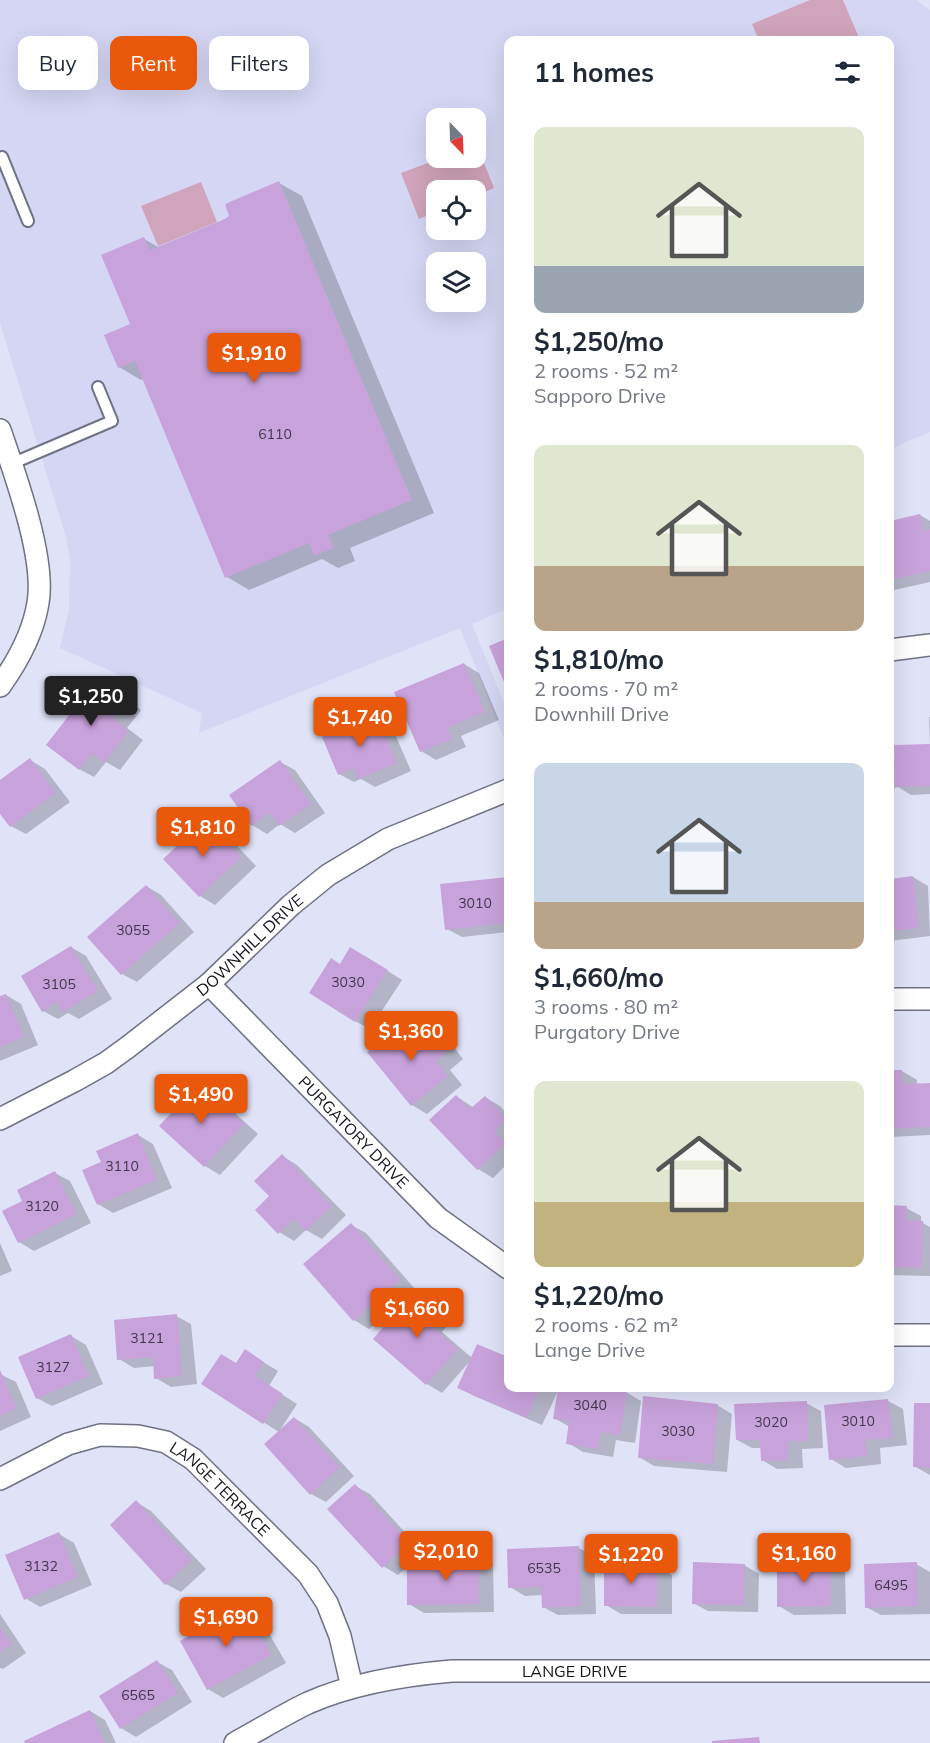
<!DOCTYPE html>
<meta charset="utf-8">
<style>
:root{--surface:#fff;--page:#f2f2f3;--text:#1f2937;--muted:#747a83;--accent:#ea580c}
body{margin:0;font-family:Mulish,sans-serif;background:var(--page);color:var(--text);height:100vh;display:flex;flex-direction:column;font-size:22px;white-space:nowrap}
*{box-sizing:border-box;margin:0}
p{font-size:20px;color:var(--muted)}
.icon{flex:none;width:33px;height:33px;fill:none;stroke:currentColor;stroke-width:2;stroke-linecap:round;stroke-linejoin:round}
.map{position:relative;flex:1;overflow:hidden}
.drawer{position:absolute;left:504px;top:36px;width:390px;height:1356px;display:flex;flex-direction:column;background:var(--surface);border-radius:12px;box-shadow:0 6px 24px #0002}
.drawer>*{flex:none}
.guide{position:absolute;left:18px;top:36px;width:396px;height:54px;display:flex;gap:12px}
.needle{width:39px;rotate:157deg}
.fabs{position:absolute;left:426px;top:108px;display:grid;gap:12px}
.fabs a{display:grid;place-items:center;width:60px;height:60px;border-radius:12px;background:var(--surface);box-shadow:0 6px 24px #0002;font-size:30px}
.price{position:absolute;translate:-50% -51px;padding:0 14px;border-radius:6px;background:var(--accent);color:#fff;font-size:20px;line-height:39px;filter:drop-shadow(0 2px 3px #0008)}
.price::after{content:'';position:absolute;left:50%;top:36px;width:18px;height:14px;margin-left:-9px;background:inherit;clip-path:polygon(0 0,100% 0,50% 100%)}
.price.current{background:#222;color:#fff}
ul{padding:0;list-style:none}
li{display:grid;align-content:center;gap:12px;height:318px;padding:0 30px}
li span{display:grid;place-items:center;height:186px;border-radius:12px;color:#555}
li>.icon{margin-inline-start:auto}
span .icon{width:108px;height:108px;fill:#fffc;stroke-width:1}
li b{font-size:26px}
h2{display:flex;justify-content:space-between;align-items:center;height:72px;padding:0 30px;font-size:26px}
.chip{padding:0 21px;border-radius:12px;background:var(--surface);box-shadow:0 6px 24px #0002;font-size:21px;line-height:54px}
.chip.current{background:var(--accent);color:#fff}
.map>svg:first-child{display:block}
</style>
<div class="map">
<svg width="930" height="1743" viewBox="0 0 930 1743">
<rect width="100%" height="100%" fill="#e0e2f8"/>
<path fill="#d4d6f4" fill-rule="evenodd" d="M0,0H916L930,10V432L890,449V40H508V608L472,624L508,713V749L460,628L199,733L202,713L60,648L69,609L70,561L66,537L0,323ZM436,118H476V158H436ZM436,190H476V230H436ZM436,262H476V302H436Z"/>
<g fill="#d0a4ba">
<path d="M810,0H843L860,40H759L752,24Z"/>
<path d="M476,143L494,188L476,196V190H436V212L419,219L401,173L441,158H476Z"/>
<path d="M201,182L217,222L158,246L141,206Z"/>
</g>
<g fill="#0003">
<path d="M279,183L302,196L434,513L350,548L355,561L338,568L322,559L249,590L227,577L144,379L141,380L119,367L132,324L144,239L160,248L231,217Z"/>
<path d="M920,515L930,521V582L890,591V522Z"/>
<path d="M508,639V683L505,681L491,647Z"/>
<path d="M464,664L479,673L499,720L461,736L466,747L436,760L421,751Z"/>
<path d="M98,680L113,689L141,710L127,728L143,740L120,770L106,762L94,777L79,769Z"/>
<path d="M376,716L391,725L411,771L375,787L361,779L354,782L339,774Z"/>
<path d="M929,717H930V794L911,795L898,787L890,790V746L895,761L930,746Z"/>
<path d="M30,760L45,769L70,802L26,834L11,826L0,811V782Z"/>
<path d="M280,762L295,770L325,813L295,833L280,824L267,834L252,825Z"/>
<path d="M206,820L221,829L256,866L215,905L200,896Z"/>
<path d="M913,877L928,886L930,936L890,941V880Z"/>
<path d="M508,878V932L462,937L447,929L442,885Z"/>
<path d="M146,886L161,895L194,932L137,982L122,974Z"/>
<path d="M71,947L86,956L112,999L79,1019L68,1013L58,1019L43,1011Z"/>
<path d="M366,957L402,980L370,1029L355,1021Z"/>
<path d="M6,995L21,1004L38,1045L0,1061V998Z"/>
<path d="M401,1027L418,1037L430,1028L445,1036L463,1059L450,1070L462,1085L427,1114L412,1105Z"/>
<path d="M902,1071L917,1080V1085L930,1084V1135L890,1137V1072Z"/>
<path d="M199,1085L214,1094L258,1134L220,1175L205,1166Z"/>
<path d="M456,1096L474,1108L485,1097L500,1106L508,1115V1163L493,1178L478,1169L431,1120Z"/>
<path d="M138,1135L153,1144L172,1188L113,1213L98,1204L103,1163Z"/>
<path d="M282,1156L297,1165L346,1215L322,1239L306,1230L294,1241L279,1232L271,1196Z"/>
<path d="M55,1173L70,1181L91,1223L34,1251L19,1242L24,1202Z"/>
<path d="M890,1207L906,1208L921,1216V1222L930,1227V1276L890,1275Z"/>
<path d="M351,1225L366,1233L415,1289L369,1329L354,1320Z"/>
<path d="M0,1243L12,1271L0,1276Z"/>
<path d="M417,1291L432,1299L454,1318L442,1332L472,1358L478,1346L508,1359V1388H594L626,1392L641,1401L635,1443L616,1440L613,1457L583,1452L568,1443L570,1427L554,1418L559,1389L542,1425L474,1396L459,1388L471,1360L442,1393L427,1384L375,1339Z"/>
<path d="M176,1316L191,1324L197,1384L171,1387L156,1378L155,1366L134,1368L119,1359Z"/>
<path d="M71,1336L86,1345L103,1384L52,1406L37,1398Z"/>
<path d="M260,1360L278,1371L269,1386L297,1404L280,1430L294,1418L309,1427L354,1476L326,1502L311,1494L266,1444L279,1432L203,1384L237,1365Z"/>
<path d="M0,1374L16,1382L31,1417L0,1431Z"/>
<path d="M888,1401L903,1409L907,1445L880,1448L881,1464L846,1468L831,1459Z"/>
<path d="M806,1403L821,1411L823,1448L802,1449L803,1468L777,1469L762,1460V1448H752L737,1440Z"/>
<path d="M717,1405L732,1414L727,1472L654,1466L639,1457Z"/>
<path d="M930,1405V1475L914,1466Z"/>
<path d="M355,1486L370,1494L423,1552L398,1575L383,1566Z"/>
<path d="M136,1502L151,1511L206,1569L181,1592L166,1584Z"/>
<path d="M59,1534L74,1543L92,1585L40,1607L25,1598Z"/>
<path d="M579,1548L594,1556L596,1614L558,1615L543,1607V1595L525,1596L510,1587Z"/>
<path d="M478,1555L493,1564L494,1612L424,1613L409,1604L440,1569Z"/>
<path d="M830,1563L845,1572L846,1614L794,1615L779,1606Z"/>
<path d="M916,1564L930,1572V1614L881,1615L866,1607Z"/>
<path d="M744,1565L759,1574L758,1612L708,1611L693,1603Z"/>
<path d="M657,1566L672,1575V1614H621L606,1605Z"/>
<path d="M244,1607L259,1616L286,1663L223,1698L208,1689Z"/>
<path d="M0,1614L26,1653L3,1669L0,1668Z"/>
<path d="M157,1662L172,1670L192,1702L136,1737L121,1728Z"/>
<path d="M90,1711L105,1720L116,1743H26Z"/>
</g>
<g fill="#c8a2db">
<path d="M279,181L412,500L328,535L334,548L314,556L309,543L225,578L135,361L118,368L104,335L130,324L101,255L144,237L150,250L225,219L229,216L225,204Z"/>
<path d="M920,514L924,531L930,529V571L890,580V521Z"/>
<path d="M508,638V680L504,682L489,646Z"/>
<path d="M464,663L485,712L447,728L452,739L420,752L394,692Z"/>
<path d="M98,678L127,700L113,718L129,731L104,763L92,753L79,770L46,745Z"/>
<path d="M376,714L397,763L358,779L354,768L338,775L322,737Z"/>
<path d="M930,744V786L895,787L894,745Z"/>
<path d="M30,758L56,793L10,827L0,814V780Z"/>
<path d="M280,760L311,804L279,826L270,813L251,826L229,795Z"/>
<path d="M206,819L242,857L199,897L163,859Z"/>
<path d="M913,876L919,928L890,931V879Z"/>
<path d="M508,877V923L445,930L440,884Z"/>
<path d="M146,885L180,923L121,975L87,937Z"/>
<path d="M71,946L98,991L63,1012L57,1002L42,1012L21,976Z"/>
<path d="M350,947L388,970L355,1022L309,993L331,958L340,964Z"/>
<path d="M6,994L24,1037L0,1047V996Z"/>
<path d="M401,1025L413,1039L430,1026L449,1050L436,1061L448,1076L411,1106L367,1052Z"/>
<path d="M890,1070H902L903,1084L930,1083V1127L890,1129Z"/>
<path d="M199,1083L244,1124L204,1167L159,1126Z"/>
<path d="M456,1095L470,1109L485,1096L507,1119L494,1131L506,1143L477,1170L429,1120Z"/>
<path d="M138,1133L157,1180L97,1205L82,1170L101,1162L96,1151Z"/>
<path d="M282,1154L332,1206L306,1231L294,1219L278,1234L255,1210L269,1196L254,1181Z"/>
<path d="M55,1171L77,1214L18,1243L2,1211L22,1201L17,1190Z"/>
<path d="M890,1205L907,1206L906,1220L923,1221L922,1268L890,1267Z"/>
<path d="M351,1223L401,1280L353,1321L303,1264Z"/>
<path d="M417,1289L440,1309L428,1322L458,1349L426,1385L373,1339Z"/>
<path d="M177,1314L182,1376L154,1379L153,1357L117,1360L114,1320Z"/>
<path d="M71,1334L89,1376L36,1399L18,1357Z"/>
<path d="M477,1344L508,1357V1388H540L527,1418L457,1388Z"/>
<path d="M245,1349L264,1362L255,1376L283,1394L263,1424L201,1384L221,1354L236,1363Z"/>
<path d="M0,1370L17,1408L0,1416Z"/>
<path d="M558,1388H604L627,1391L620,1435L601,1432L598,1449L566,1444L569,1421L553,1419Z"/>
<path d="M643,1396L718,1404L713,1464L638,1458Z"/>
<path d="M888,1399L893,1438L865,1440L867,1456L829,1460L824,1405Z"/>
<path d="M807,1401L808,1441H788V1460L761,1461L760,1440H736L734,1404Z"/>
<path d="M914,1403H930V1468L913,1467Z"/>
<path d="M294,1417L340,1467L310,1495L264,1444Z"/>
<path d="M355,1484L409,1542L382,1568L327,1509Z"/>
<path d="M136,1500L192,1560L165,1585L110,1525Z"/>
<path d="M59,1532L78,1577L24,1600L5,1555Z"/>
<path d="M579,1546L581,1606L542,1608L541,1587L508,1588L507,1549Z"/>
<path d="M479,1553V1604L407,1605V1568H439L438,1554Z"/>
<path d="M831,1561V1606L777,1607V1563Z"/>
<path d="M693,1562L745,1564L744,1605L692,1604Z"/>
<path d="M917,1562L918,1606L865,1608L864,1564Z"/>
<path d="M604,1564H657V1607L604,1606Z"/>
<path d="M244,1605L271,1655L207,1690L180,1641Z"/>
<path d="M0,1627L12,1644L0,1652Z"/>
<path d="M157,1660L178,1693L120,1729L99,1696Z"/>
<path d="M90,1710L105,1743H25L24,1741Z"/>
<path d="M759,1737L760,1743H712V1741Z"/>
</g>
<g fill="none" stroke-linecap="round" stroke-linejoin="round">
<g stroke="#6f7184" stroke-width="14">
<g id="lane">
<path d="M0,158L2,157L28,221"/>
<path d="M11,464L112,421L98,387"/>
</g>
</g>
<g stroke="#6f7184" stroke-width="24">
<g id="street">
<path d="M0,430C15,475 46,558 38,603C33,634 18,661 0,686"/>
<path d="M890,650L930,645"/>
<path id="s1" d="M209,984L438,1218L508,1268"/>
<path d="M890,999H930"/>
<path id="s2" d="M0,1119L74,1081L106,1063L128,1047L209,984L291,905L328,875L388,839L508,790"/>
<path d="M890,1335H930"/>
<path id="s3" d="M0,1479L68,1444L100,1435L138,1436L166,1442L193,1459L308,1574L327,1603L340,1636L352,1687"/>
<path id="s4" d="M235,1743C259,1730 283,1715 308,1703C353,1683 404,1675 452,1671H930"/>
</g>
</g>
<use href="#lane" stroke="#fff" stroke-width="10"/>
<use href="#street" stroke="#fff" stroke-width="21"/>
</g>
<g text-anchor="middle" stroke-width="6" stroke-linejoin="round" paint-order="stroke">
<g font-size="14" fill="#40374b">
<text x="275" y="439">6110</text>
<text x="475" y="908">3010</text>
<text x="133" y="935">3055</text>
<text x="348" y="987">3030</text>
<text x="59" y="989">3105</text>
<text x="122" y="1171">3110</text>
<text x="42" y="1211">3120</text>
<text x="147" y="1343">3121</text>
<text x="53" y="1372">3127</text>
<text x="590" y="1410">3040</text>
<text x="858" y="1426">3010</text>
<text x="771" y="1427">3020</text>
<text x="678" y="1436">3030</text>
<text x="41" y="1571">3132</text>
<text x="544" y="1573">6535</text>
<text x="891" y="1590">6495</text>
<text x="138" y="1700">6565</text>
</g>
<g font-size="16" fill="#13131b" stroke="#e0e2f8">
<text dy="6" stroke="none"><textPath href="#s2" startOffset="306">DOWNHILL DRIVE</textPath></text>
<text dy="6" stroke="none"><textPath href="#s1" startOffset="207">PURGATORY DRIVE</textPath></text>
<text dy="6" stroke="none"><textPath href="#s3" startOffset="248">LANGE TERRACE</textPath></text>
<text dy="6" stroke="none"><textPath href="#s4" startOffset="354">LANGE DRIVE</textPath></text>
</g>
</g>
</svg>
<div class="fabs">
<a><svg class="needle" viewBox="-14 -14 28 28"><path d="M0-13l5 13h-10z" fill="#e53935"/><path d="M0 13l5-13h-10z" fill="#747a83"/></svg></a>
<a><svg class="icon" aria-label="locate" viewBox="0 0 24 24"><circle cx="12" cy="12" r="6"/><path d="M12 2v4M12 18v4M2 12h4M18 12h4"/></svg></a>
<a><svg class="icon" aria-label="layers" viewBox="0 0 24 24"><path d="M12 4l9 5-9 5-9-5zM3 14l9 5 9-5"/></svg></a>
</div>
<b class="price" style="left:254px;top:384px">$1,910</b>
<b class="price current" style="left:91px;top:727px">$1,250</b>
<b class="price" style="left:360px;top:748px">$1,740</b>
<b class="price" style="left:203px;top:858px">$1,810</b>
<b class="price" style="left:411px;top:1062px">$1,360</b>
<b class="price" style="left:201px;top:1125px">$1,490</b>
<b class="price" style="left:417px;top:1339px">$1,660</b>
<b class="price" style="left:446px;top:1582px">$2,010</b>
<b class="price" style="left:804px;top:1584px">$1,160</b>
<b class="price" style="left:631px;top:1585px">$1,220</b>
<b class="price" style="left:226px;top:1648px">$1,690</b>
<div class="guide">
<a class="chip">Buy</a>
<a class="chip current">Rent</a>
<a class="chip">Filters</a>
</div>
<section class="drawer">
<h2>11 homes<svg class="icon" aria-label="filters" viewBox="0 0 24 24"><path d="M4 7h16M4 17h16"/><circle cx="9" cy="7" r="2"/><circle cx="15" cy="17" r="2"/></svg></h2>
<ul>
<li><span style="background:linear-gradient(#dfe7d0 75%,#9aa5b1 0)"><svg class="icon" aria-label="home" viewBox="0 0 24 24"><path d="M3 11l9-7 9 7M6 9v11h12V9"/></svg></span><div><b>$1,250/mo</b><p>2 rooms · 52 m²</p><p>Sapporo Drive</p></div></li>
<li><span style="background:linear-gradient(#dfe7d0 65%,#b9a48a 0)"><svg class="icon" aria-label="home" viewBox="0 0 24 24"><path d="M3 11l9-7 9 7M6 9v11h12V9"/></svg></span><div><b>$1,810/mo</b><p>2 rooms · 70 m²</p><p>Downhill Drive</p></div></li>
<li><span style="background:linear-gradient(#c9d6e8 75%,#b9a48a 0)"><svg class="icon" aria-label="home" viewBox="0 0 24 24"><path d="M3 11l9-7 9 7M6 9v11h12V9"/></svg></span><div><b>$1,660/mo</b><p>3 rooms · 80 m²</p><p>Purgatory Drive</p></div></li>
<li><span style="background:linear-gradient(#dfe7d0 65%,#c2b280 0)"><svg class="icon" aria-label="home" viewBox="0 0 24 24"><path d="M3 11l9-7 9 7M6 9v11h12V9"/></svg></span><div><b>$1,220/mo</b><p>2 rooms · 62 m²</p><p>Lange Drive</p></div></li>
</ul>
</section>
</div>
